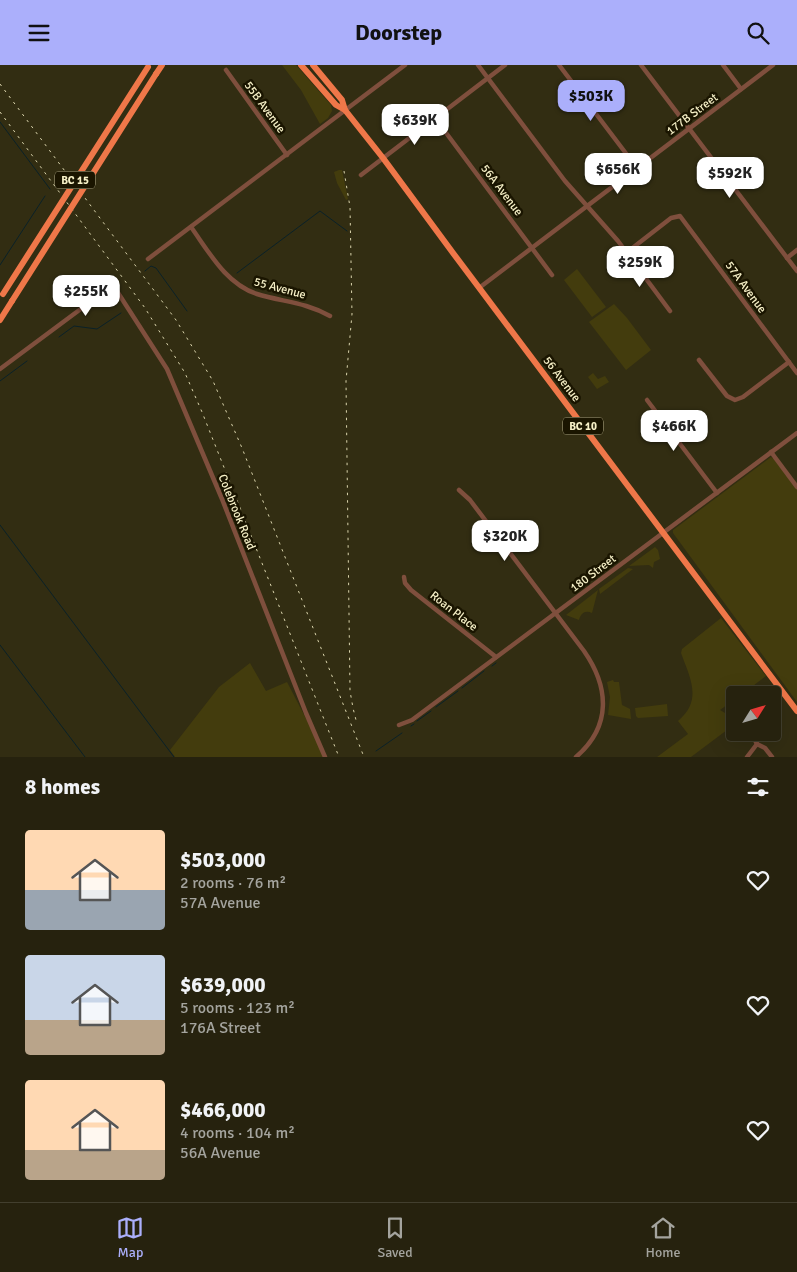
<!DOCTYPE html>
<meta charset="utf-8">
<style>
:root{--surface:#26220e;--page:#2e2a17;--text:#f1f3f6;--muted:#a4a49e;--line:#423f2e;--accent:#abaffb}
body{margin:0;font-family:Signika,sans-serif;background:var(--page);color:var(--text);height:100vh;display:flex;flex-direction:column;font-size:19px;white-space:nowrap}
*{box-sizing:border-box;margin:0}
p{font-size:16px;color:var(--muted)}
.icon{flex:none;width:28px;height:28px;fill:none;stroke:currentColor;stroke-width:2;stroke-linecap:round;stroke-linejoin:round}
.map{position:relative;height:692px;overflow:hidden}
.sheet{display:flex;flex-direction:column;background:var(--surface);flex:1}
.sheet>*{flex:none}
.needle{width:32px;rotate:53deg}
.tools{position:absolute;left:726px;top:621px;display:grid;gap:10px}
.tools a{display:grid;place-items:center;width:55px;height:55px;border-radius:5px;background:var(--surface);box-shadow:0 5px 20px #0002,0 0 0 1px var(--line);font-size:25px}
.price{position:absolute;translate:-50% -42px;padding:0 11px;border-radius:10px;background:#fff;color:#222;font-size:16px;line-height:32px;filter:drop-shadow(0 1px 2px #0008)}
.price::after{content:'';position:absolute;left:50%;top:30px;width:15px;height:11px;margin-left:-8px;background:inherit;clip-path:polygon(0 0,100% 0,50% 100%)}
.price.current{background:var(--accent);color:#111}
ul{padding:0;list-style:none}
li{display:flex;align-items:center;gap:15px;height:125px;padding:0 25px}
li span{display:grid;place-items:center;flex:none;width:140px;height:100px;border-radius:5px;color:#555}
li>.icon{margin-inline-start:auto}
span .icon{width:60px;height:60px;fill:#fffc;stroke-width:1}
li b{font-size:21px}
h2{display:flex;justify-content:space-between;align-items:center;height:60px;padding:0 25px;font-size:21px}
header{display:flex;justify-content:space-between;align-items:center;height:65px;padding:0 25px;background:var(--accent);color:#111;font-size:22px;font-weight:800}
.menu{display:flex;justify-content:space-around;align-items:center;height:70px;border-top:1px solid var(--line);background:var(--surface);font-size:14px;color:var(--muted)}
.menu a{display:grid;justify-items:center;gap:2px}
.menu .current{color:var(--accent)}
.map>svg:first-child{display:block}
</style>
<header><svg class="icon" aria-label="menu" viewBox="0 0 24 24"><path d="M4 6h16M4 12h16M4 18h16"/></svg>Doorstep<svg class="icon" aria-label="search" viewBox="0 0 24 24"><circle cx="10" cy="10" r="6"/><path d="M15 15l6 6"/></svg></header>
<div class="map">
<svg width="797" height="692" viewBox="0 0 797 692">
<rect width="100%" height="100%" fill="#322d12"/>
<g fill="#433c0d">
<path d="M282,0H296L331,40L332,46L328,53L320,59L301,25Z"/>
<path d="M339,105H342L348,134L346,135L337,118L334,107Z"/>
<path d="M577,204L606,242L592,252L564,215Z"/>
<path d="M614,239L627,253L651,285L626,305L589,257Z"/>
<path d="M593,308L598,314L605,311L609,317L597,324L588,312Z"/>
<path d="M771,392L774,394L797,424V637L673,468V465Z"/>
<path d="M655,482L658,485L660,494L654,497L653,503L649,500L629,501Z"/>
<path d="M628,503L633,504L600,529L599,524Z"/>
<path d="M598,525L592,548C585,545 581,548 579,555L566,550Z"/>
<path d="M721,553L766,611L741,630H735V634L720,645L735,654V659L691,692H657L688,669L678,656C703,635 690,613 681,588L682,584Z"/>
<path d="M250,598L266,626L287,617L326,692H175L170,685L219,622Z"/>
<path d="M613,615L614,617H619L622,640L630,644L631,654L608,650L610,632L607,617Z"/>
<path d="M667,639L668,651L638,653L636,651L635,643Z"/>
</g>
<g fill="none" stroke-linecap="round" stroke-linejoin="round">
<g stroke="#0a2128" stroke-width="1">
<path d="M0,57L50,124"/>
<path d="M0,200L45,131"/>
<path d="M145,206L151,201L156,203L187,246"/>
<path d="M237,208L320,146L347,166"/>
<path d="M59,272L74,261L97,264L121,248"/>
<path d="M0,316L27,296"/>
<path d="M0,460L174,692"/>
<path d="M0,580L85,692"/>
<path d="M492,601L496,598"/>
<path d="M462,623L484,606"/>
<path d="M436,642L458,626"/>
<path d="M417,656L431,646"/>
<path d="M411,661L414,659"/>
<path d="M376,686L402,668"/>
</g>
<g stroke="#7f4f3d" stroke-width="4.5">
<path d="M478,0L565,116L618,176L670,246"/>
<path d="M559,0L637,103"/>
<path d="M641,0L797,206"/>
<path d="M723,0L741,24"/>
<path d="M226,5L287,90"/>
<path d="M435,53L552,210"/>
<path d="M361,110L505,0"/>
<path d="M191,162C209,187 226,219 257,229C283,237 305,237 330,251"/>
<path d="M626,188L671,153L680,151L797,308"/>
<path d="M787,193L797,185"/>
<path d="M148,194L405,0"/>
<path d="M479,223L773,0"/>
<path d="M699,295L727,331L735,335L743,332L789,297"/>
<path d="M0,304L113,220L167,304L222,434L306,648L325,692"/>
<path d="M647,335L717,428"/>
<path d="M771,387L797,422"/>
<path d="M459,425L470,435L584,586C609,622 612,661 576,692"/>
<path d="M404,512L405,518L411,525L496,592"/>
<path d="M399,660L412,655L797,368"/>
<path d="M751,668L757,679"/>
<path d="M757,679L765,683L772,692"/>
<path d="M747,692L757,679"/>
</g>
<g stroke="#ef7749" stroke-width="6">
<path d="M301,0L336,40L345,45"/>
<path d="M313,0L342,35L345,45L383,93L453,188L797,646"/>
<path d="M156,9L162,0"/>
<path d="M0,255L12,236"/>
</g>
<g stroke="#dad4ac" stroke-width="1" stroke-dasharray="2.5 5" stroke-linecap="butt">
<path d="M0,19L176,255L213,316L242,383L364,692"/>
<path d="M0,47L145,243L185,308L202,347L339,692"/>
<path d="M344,106L350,142L352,249L346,316L350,626L353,643L357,659"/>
</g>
<g stroke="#ef7749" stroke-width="6">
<path d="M3,229L148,2"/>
<path d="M12,236L156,9"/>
</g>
</g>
<g text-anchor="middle" stroke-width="5" stroke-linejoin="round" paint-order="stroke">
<g fill="#1a1500" stroke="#b5af8b" stroke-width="1">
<rect x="55" y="106.5" width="40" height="17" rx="4"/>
<rect x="563" y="352.5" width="40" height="17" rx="4"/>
</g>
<g font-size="11" font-weight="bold" fill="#f7f1c7">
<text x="75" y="119">BC 15</text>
<text x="583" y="365">BC 10</text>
</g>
<g font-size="12" fill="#f7f1c7" stroke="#1a1500">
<text transform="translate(265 42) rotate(54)" y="4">55B Avenue</text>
<text transform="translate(692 49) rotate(-37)" y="4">177B Street</text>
<text transform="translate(502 125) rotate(53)" y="4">56A Avenue</text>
<text transform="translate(746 222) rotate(54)" y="4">57A Avenue</text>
<text transform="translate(280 223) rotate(15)" y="4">55 Avenue</text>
<text transform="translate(562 314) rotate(53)" y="4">56 Avenue</text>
<text transform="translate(237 447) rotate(68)" y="4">Colebrook Road</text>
<text transform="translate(593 508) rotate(-37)" y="4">180 Street</text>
<text transform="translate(454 546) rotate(38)" y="4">Roan Place</text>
</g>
</g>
</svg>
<div class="tools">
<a><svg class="needle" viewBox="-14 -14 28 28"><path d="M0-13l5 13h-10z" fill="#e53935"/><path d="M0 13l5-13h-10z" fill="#a4a49e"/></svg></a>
</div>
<b class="price current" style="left:591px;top:57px">$503K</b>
<b class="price" style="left:415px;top:81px">$639K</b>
<b class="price" style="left:618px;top:130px">$656K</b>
<b class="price" style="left:730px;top:134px">$592K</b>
<b class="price" style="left:640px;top:223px">$259K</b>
<b class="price" style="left:86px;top:252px">$255K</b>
<b class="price" style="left:674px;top:387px">$466K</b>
<b class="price" style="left:505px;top:497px">$320K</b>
</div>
<section class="sheet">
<h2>8 homes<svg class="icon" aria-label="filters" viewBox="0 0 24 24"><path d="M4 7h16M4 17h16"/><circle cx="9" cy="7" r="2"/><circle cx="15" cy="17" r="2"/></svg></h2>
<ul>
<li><span style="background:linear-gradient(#ffd9b3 60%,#9aa5b1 0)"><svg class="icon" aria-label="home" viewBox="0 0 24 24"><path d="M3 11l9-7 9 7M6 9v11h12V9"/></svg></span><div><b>$503,000</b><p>2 rooms · 76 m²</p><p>57A Avenue</p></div><svg class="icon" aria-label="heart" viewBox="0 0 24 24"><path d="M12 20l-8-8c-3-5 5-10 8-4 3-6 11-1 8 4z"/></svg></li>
<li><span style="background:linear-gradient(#c9d6e8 65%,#b9a48a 0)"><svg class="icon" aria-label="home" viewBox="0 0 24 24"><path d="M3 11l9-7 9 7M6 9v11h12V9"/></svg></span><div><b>$639,000</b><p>5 rooms · 123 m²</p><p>176A Street</p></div><svg class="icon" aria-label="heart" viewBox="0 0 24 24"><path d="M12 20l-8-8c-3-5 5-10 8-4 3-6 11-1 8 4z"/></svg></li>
<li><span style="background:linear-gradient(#ffd9b3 70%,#b9a48a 0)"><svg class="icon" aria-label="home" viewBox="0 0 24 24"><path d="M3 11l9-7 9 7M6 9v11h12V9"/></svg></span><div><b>$466,000</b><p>4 rooms · 104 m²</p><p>56A Avenue</p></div><svg class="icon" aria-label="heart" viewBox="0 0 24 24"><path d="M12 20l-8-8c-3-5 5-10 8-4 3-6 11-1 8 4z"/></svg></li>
</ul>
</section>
<nav class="menu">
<a class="current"><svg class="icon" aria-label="map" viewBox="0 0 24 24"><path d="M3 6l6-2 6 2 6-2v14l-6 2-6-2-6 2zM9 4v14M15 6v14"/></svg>Map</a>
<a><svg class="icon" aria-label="saved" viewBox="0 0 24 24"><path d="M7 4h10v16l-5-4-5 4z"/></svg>Saved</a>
<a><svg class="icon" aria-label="home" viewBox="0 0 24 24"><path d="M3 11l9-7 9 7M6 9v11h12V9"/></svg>Home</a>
</nav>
